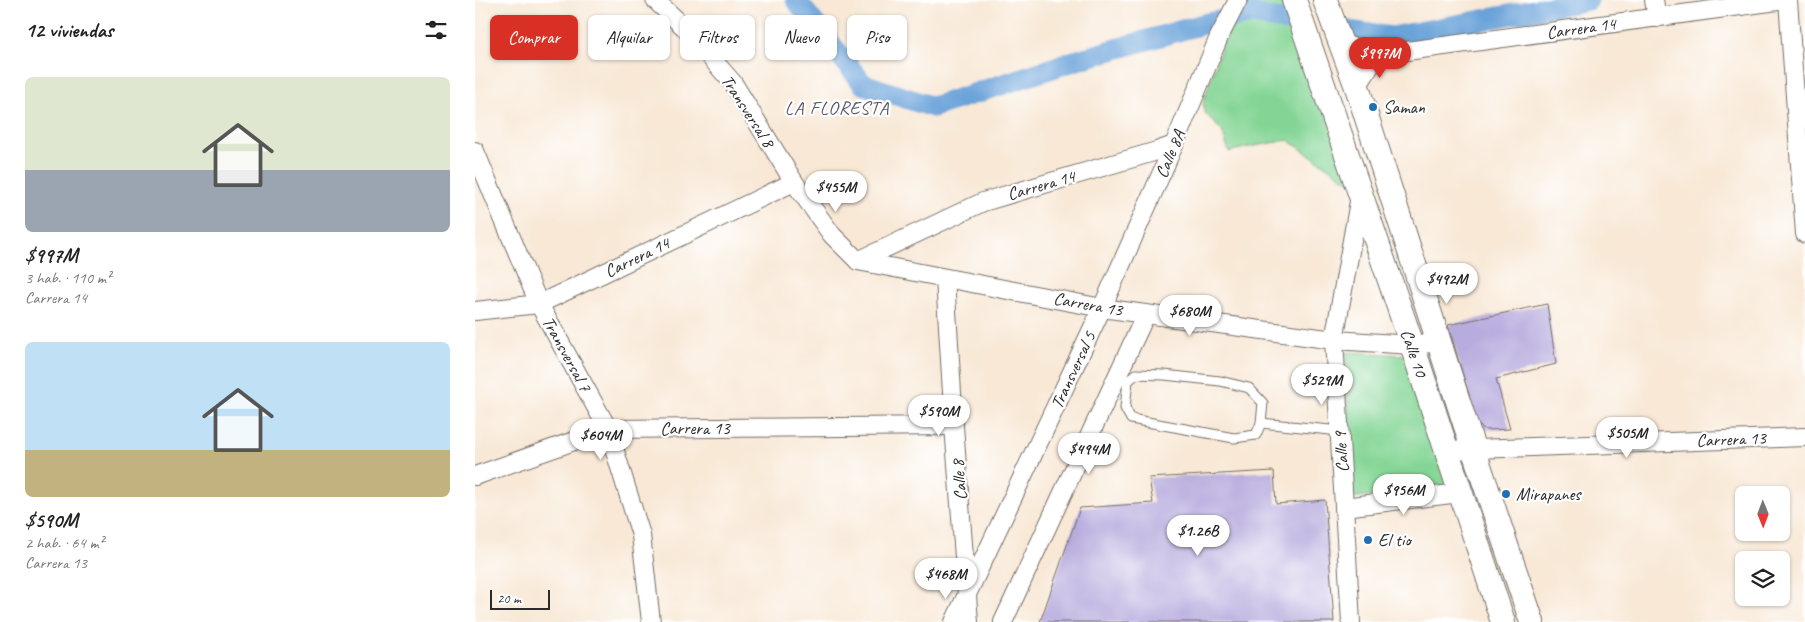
<!DOCTYPE html>
<html lang="es">
<meta charset="utf-8">
<style>
:root{--surface:#fff;--page:#f6f6f6;--text:#222;--muted:#767676;--accent:#d93025}
body{margin:0;font-family:Caveat,sans-serif;background:var(--page);color:var(--text);height:100vh;display:flex;flex-direction:column;font-size:19px;white-space:nowrap}
*{box-sizing:border-box;margin:0}
p{font-size:16px;color:var(--muted)}
.icon{flex:none;width:28px;height:28px;fill:none;stroke:currentColor;stroke-width:2;stroke-linecap:round;stroke-linejoin:round}
.map{position:relative;flex:1;overflow:hidden}
.panel{display:flex;flex-direction:column;background:var(--surface);width:475px}
.panel>*{flex:none}
.hud{position:absolute;left:15px;top:15px;width:475px;height:45px;display:flex;gap:10px}
.needle{width:32px;rotate:179deg}
.controls{position:absolute;left:1260px;top:486px;display:grid;gap:10px}
.controls a{display:grid;place-items:center;width:55px;height:55px;border-radius:8px;background:var(--surface);box-shadow:0 1px 4px #0004;font-size:25px}
.scale{position:absolute;left:15px;bottom:12px;width:60px;box-sizing:border-box;padding-left:5px;border:2px solid #2b2b2b;border-top:0;font-size:14px;line-height:18px;white-space:nowrap;color:#2b2b2b;-webkit-text-stroke:4px #fff;paint-order:stroke}
.price{position:absolute;translate:-50% -42px;padding:0 11px;border-radius:18px;background:#fff;color:#222;font-size:16px;line-height:32px;filter:drop-shadow(0 1px 2px #0008)}
.price::after{content:'';position:absolute;left:50%;top:30px;width:15px;height:11px;margin-left:-8px;background:inherit;clip-path:polygon(0 0,100% 0,50% 100%)}
.price.current{background:var(--accent);color:#fff}
ul{padding:0;list-style:none}
li{display:grid;align-content:center;gap:10px;height:265px;padding:0 25px}
li span{display:grid;place-items:center;height:155px;border-radius:8px;color:#555}
li>.icon{margin-inline-start:auto}
span .icon{width:90px;height:90px;fill:#fffc;stroke-width:1}
li b{font-size:21px}
h2{display:flex;justify-content:space-between;align-items:center;height:60px;padding:0 25px;font-size:21px}
.chip{padding:0 18px;border-radius:8px;background:var(--surface);box-shadow:0 1px 4px #0004;font-size:18px;line-height:45px}
.chip.current{background:var(--accent);color:#fff}
main{display:flex;flex:1;min-height:0}
.map>svg:first-child{display:block}
</style>
<main>
<section class="panel">
<h2>12 viviendas<svg class="icon" aria-label="filters" viewBox="0 0 24 24"><path d="M4 7h16M4 17h16"/><circle cx="9" cy="7" r="2"/><circle cx="15" cy="17" r="2"/></svg></h2>
<ul>
<li><span style="background:linear-gradient(#dfe7d0 60%,#9aa5b1 0)"><svg class="icon" aria-label="home" viewBox="0 0 24 24"><path d="M3 11l9-7 9 7M6 9v11h12V9"/></svg></span><div><b>$997M</b><p>3 hab. · 110 m²</p><p>Carrera 14</p></div></li>
<li><span style="background:linear-gradient(#bfe0f5 70%,#c2b280 0)"><svg class="icon" aria-label="home" viewBox="0 0 24 24"><path d="M3 11l9-7 9 7M6 9v11h12V9"/></svg></span><div><b>$590M</b><p>2 hab. · 64 m²</p><p>Carrera 13</p></div></li>
</ul>
</section>
<div class="map">
<svg width="1330" height="622" viewBox="0 0 1330 622">
<rect width="100%" height="100%" fill="#fff"/>
<filter id="ink" filterUnits="userSpaceOnUse"><feTurbulence type="fractalNoise" baseFrequency=".02" numOctaves="2"/><feDisplacementMap in="SourceGraphic" scale="10" xChannelSelector="R" yChannelSelector="G"/><feConvolveMatrix kernelMatrix="1 2 1 2 8 2 1 2 1" color-interpolation-filters="sRGB"/></filter>
<filter id="wash" filterUnits="userSpaceOnUse"><feTurbulence type="fractalNoise" baseFrequency=".0096" numOctaves="4" result="noise"/><feDisplacementMap in="SourceGraphic" scale="20" xChannelSelector="R" yChannelSelector="G"/><feGaussianBlur stdDeviation="1.12" result="paint"/><feColorMatrix in="noise" values="0 0 0 0 0 0 0 0 0 0 0 0 0 0 0 0 0 1.4 0 .05"/><feComposite in="paint" operator="in"/></filter>
<g filter="url(#wash)">
<rect width="100%" height="100%" fill="#f8e8d5"/>
<g fill="#84d595" stroke="#588060">
<path d="M769,0H814L876,183L813,140C793,144 774,146 754,152L747,131L730,113L728,103L747,46Z"/>
<path d="M871,352L932,355L976,486L876,498Z"/>
</g>
<g fill="none" stroke-linecap="round" stroke-linejoin="round">
<g stroke="#6aa3d9" stroke-width="21">
<path d="M321,0L388,84L458,107L599,61L728,24L777,14L817,22"/>
<path d="M866,30L917,37L1113,0"/>
</g>
</g>
<g id="blocks">
<g fill="#b8acde">
<path d="M1072,304L1081,364L1021,379L1035,429L1011,430L1003,425L973,325Z"/>
<path d="M799,471L801,504L850,500L859,622H565L605,508L678,503L674,478Z"/>
</g>
</g>
</g>
<g filter="url(#ink)">
<use href="#blocks" fill-opacity="0" stroke="#736d66" stroke-width="1"/>
<g fill="none" stroke-linecap="round" stroke-linejoin="round">
<g stroke="#736d66" stroke-width="11">
<g id="service">
<path d="M661,374L689,375L745,381L774,388L788,403L786,423L781,435L759,438L656,419L650,408L653,381Z"/>
<path d="M786,423L865,431"/>
</g>
</g>
<g stroke="#736d66" stroke-width="20">
<g id="minor">
<path d="M180,0L210,28L258,83L319,182L357,235L383,261"/>
<path d="M1179,0L1182,18"/>
<path d="M1313,0L1330,234"/>
<path d="M865,43L902,55L1311,0"/>
<path d="M882,87L902,55"/>
<path d="M0,151L64,304L133,429L166,535L176,622"/>
<path d="M383,261L627,308L859,340L937,345L964,342"/>
<path d="M383,261L508,202L682,151L699,145"/>
<path d="M470,278L479,426L494,622"/>
<path d="M0,311L64,304L319,182"/>
<path d="M972,450L1330,437"/>
<path d="M0,476L133,429L479,426"/>
<path d="M869,507L985,493"/>
<path d="M479,622L627,308L699,145L744,37L763,0"/>
<path d="M528,622L671,314"/>
<path d="M876,622L859,340L885,196"/>
</g>
</g>
<g stroke="#736d66" stroke-width="26">
<g id="secondary">
<path d="M819,0L937,345L1028,622"/>
<path d="M850,0L882,87L998,448L1057,622"/>
</g>
</g>
<use href="#service" stroke="#fff" stroke-width="9"/>
<use href="#minor" stroke="#fff" stroke-width="18"/>
<use href="#secondary" stroke="#fff" stroke-width="24"/>
</g>
</g>
<g fill="#1f6fb2" stroke="#fff" stroke-width="2">
<circle cx="898" cy="107" r="5"/>
<circle cx="1031" cy="494" r="5"/>
<circle cx="893" cy="540" r="5"/>
</g>
<g text-anchor="middle" stroke-width="4.5" stroke-linejoin="round" paint-order="stroke">
<g font-size="18" fill="#2b2b2b" stroke="#fff">
<text transform="translate(1106 28) rotate(-8)" y="6">Carrera 14</text>
<text transform="translate(273 111) rotate(57)" y="6">Transversal 8</text>
<text transform="translate(695 154) rotate(-67)" y="6">Calle 8A</text>
<text transform="translate(566 185) rotate(-16)" y="6">Carrera 14</text>
<text transform="translate(162 257) rotate(-26)" y="6">Carrera 14</text>
<text transform="translate(613 304) rotate(10)" y="6">Carrera 13</text>
<text transform="translate(939 353) rotate(71)" y="6">Calle 10</text>
<text transform="translate(92 354) rotate(61)" y="6">Transversal 7</text>
<text transform="translate(598 370) rotate(-65)" y="6">Transversal 5</text>
<text x="220" y="434">Carrera 13</text>
<text transform="translate(1256 439) rotate(-2)" y="6">Carrera 13</text>
<text transform="translate(866 452) rotate(-94)" y="6">Calle 9</text>
<text transform="translate(484 480) rotate(-95)" y="6">Calle 8</text>
</g>
<g font-size="18" fill="#2b2b2b" stroke="#fff" text-anchor="start">
<text x="908" y="113">Saman</text>
<text x="1041" y="500">Mirapanes</text>
<text x="903" y="546">El tio</text>
</g>
<g font-size="19" letter-spacing="1" fill="#5c586a" stroke="#fff">
<text x="362" y="114">LA FLORESTA</text>
</g>
</g>
</svg>
<div class="controls">
<a><svg class="needle" viewBox="-14 -14 28 28"><path d="M0-13l5 13h-10z" fill="#e53935"/><path d="M0 13l5-13h-10z" fill="#767676"/></svg></a>
<a><svg class="icon" aria-label="layers" viewBox="0 0 24 24"><path d="M12 4l9 5-9 5-9-5zM3 14l9 5 9-5"/></svg></a>
</div>
<div class="scale">20 m</div>
<b class="price current" style="left:905px;top:79px">$997M</b>
<b class="price" style="left:361px;top:213px">$455M</b>
<b class="price" style="left:972px;top:305px">$492M</b>
<b class="price" style="left:715px;top:337px">$680M</b>
<b class="price" style="left:847px;top:406px">$529M</b>
<b class="price" style="left:464px;top:437px">$590M</b>
<b class="price" style="left:1152px;top:459px">$505M</b>
<b class="price" style="left:126px;top:461px">$604M</b>
<b class="price" style="left:614px;top:475px">$494M</b>
<b class="price" style="left:929px;top:516px">$956M</b>
<b class="price" style="left:723px;top:557px">$1.26B</b>
<b class="price" style="left:471px;top:600px">$468M</b>
<div class="hud">
<a class="chip current">Comprar</a>
<a class="chip">Alquilar</a>
<a class="chip">Filtros</a>
<a class="chip">Nuevo</a>
<a class="chip">Piso</a>
</div>
</div>
</main>
